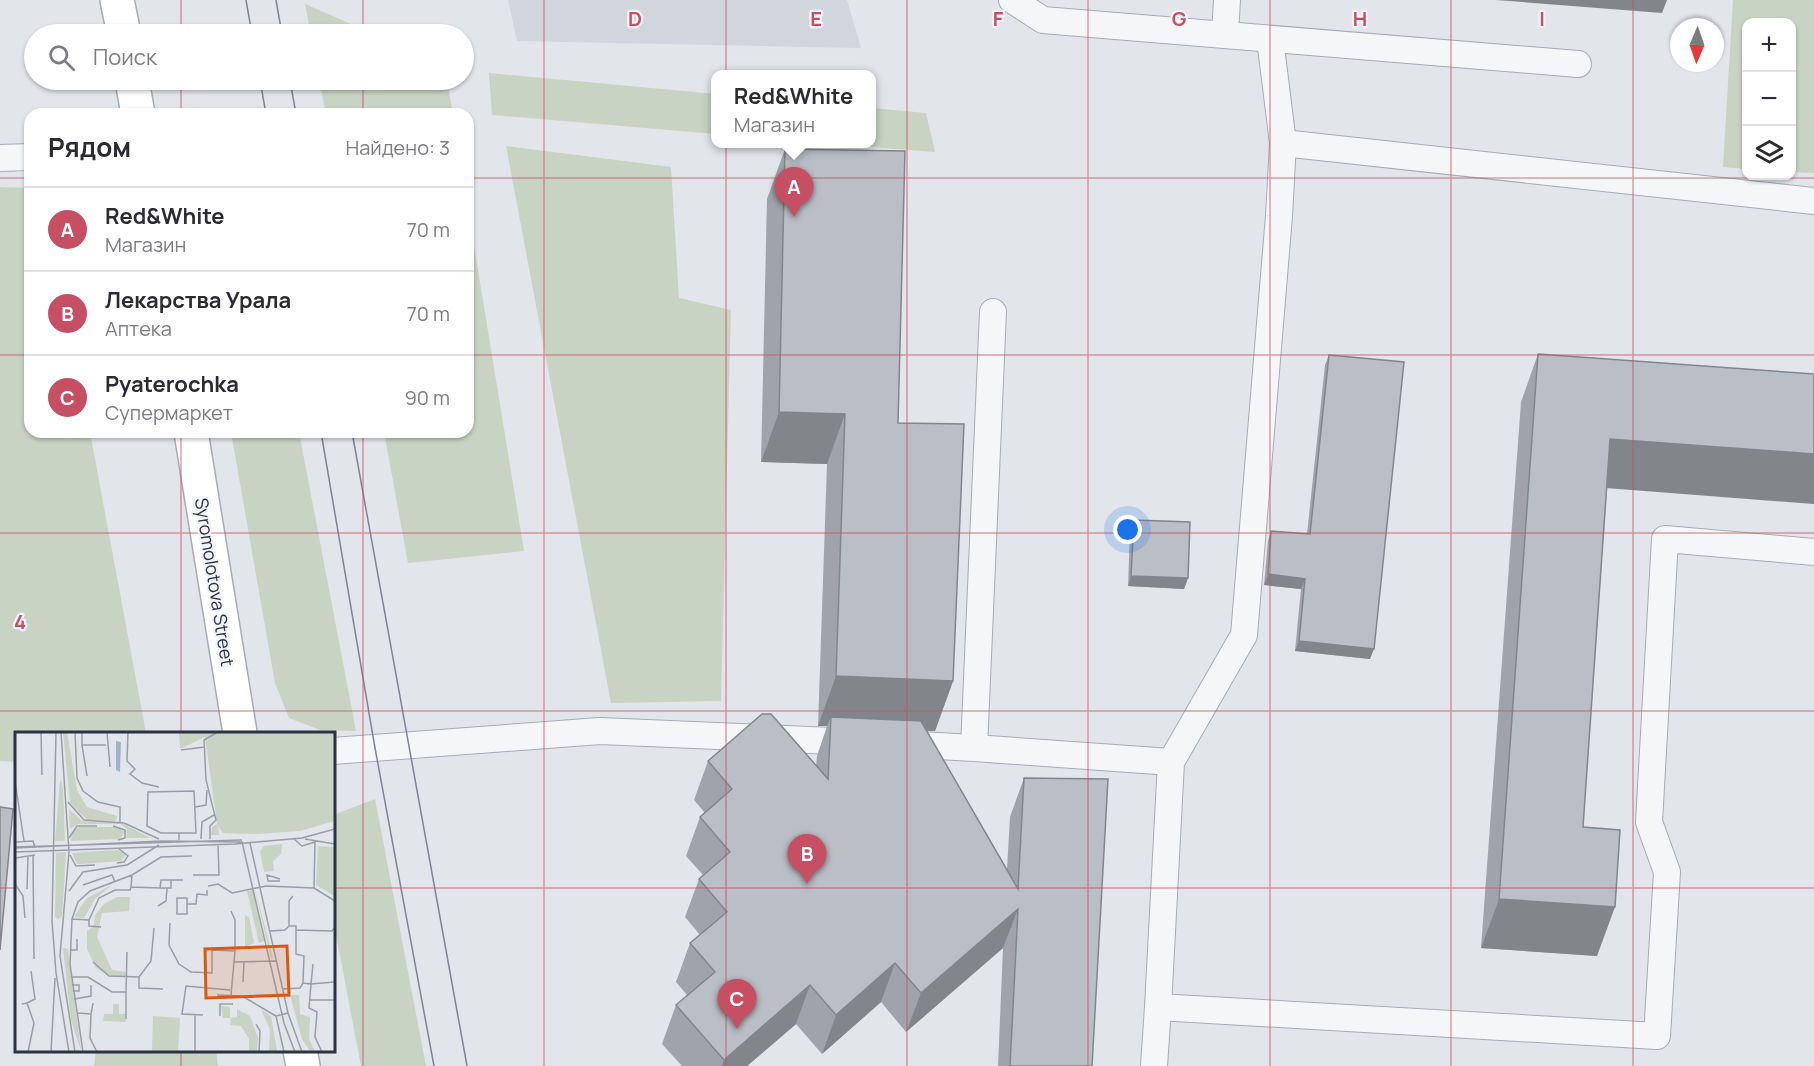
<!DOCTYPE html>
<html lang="ru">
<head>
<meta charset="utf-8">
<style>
	:root { --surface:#fff; --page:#f7f7f7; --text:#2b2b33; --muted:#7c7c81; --line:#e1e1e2; --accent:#c74f63 }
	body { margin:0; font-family:Manrope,sans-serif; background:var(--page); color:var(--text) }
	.controls { position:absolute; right:18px; top:18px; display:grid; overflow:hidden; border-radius:12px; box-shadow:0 2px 4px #0004 }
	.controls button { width:54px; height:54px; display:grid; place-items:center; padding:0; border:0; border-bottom:2px solid var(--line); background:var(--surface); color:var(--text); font:30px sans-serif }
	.compass { position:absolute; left:1670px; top:18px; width:54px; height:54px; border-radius:50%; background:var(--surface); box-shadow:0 2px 4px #0004; rotate:182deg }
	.you { position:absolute; left:1128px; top:530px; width:21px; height:21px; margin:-15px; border:4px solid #fff; border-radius:50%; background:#1a73e8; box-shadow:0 0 0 9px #1a73e833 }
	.badge { display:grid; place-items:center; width:39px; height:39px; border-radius:50%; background:var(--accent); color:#fff; font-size:20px; font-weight:700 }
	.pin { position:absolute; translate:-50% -50px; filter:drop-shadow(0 2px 3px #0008) }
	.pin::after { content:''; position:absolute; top:32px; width:21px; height:18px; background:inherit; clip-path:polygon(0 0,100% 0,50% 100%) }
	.popup { position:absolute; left:711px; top:70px; width:165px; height:78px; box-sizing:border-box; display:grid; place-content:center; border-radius:12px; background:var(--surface); filter:drop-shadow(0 2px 4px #0005); font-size:20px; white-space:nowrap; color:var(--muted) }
	.popup b { font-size:22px; color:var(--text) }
	.popup::after { content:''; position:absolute; left:50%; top:100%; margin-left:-12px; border:12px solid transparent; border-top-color:var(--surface) }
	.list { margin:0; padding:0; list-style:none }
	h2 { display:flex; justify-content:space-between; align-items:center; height:78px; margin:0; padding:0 24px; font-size:26px }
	h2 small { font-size:20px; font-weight:400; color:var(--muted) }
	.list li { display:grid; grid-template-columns:39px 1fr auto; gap:18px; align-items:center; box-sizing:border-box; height:84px; padding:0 24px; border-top:2px solid var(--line) }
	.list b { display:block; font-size:22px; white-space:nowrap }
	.list p { margin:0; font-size:20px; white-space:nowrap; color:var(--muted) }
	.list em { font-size:20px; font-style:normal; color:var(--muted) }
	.icon { flex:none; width:33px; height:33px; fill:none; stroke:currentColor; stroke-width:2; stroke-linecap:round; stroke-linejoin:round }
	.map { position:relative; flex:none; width:1814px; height:1066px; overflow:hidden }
	.search { position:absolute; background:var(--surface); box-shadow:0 2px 4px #0004; left:24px; top:24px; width:450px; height:66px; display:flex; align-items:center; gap:15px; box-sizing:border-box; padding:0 21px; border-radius:33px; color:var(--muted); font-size:22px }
	.panel { position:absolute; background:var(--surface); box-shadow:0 2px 4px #0004; left:24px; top:108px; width:450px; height:330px; border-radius:18px }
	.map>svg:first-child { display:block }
	.built { fill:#d1d5dc }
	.green { fill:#c8d3c4 }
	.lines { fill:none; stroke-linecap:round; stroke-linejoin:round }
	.lane-casing { stroke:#a7acb4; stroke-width:28 }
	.secondary-casing { stroke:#a7acb4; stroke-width:36 }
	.lane { stroke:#f5f6f8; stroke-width:26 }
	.secondary { stroke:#fff; stroke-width:33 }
	.tram { stroke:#7d8593; stroke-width:1.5 }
	.wall { fill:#a0a4aa }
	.shaded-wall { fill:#82868b }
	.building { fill:#babfc6; stroke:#82868b; stroke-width:1.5 }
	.grid { fill:none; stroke:#c74f63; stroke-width:1.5; stroke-opacity:0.55 }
	.labels { text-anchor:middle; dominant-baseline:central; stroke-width:4.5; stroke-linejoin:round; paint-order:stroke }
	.street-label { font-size:18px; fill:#2b3341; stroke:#f2f4f7 }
	.inset-road { fill:none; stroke:#999ea6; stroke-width:1.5 }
	.view { fill:#df570f; fill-opacity:0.15; stroke:#df570f; stroke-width:3 }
	.inset-edge { fill:none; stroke:#2b3341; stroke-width:3 }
	.grid-label { font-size:20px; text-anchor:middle; font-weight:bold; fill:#c74f63; stroke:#f2f4f7; stroke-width:4.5; stroke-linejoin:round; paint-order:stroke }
</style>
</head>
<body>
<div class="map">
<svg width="1814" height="1066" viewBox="0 0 1814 1066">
	<rect width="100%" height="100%" fill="#e2e5ea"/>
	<polygon class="built" points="508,0 847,0 861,48 517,41"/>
	<g class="green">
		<polygon points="1733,0 1814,0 1814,173 1792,172 1792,22 1746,22 1746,169 1723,167"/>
		<polygon points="305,4 374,34 311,34"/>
		<polygon points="489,73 716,94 716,134 492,115"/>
		<polygon points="319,80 447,80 453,114 326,114"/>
		<polygon points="872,108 926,113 935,152 831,144 872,144"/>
		<polygon points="506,146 671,167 679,298 731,310 721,701 611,703"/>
		<polygon points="0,187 30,188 30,432 90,432 146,733 16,733 16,762 0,761"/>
		<polygon points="468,209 524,551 408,563 384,432 468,432"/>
		<polygon points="231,432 299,432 356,731 320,730 289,718 275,683"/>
		<polygon points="375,799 426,1066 361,1066 333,919 333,815"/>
		<polygon points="96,1050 216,1050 218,1066 94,1066"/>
	</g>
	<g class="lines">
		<defs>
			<g id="lane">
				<polyline points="1012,0 1043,20 1578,64"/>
				<polyline points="1225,35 1227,0"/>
				<polyline points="1270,39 1283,143 1279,216 1244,635 1171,762 1158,1007 1657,1036 1667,872 1649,822 1665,539 1814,552"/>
				<polyline points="1283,143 1814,201"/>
				<polyline points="0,158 30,157"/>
				<polyline points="902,744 974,748 1171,762"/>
				<polyline points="974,748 993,312"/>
				<polyline points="333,751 600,731 857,742"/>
				<polyline points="1154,1066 1158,1007"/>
			</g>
			<g id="secondary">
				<polyline points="117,0 124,34"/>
				<polyline points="132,80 138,114"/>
				<polyline points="191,432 240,733"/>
				<polyline points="300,1050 303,1066"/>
			</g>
		</defs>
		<use href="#lane" class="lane-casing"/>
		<use href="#secondary" class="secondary-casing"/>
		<use href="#lane" class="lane"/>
		<use href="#secondary" class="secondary"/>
		<g class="tram">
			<polyline points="246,0 252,34"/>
			<polyline points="276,0 282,34"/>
			<polyline points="260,80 266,114"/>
			<polyline points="290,80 296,114"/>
			<polyline points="321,432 375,748 434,1066"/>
			<polyline points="352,432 467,1066"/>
		</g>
	</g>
	<g class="wall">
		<polygon points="785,149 898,423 953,681 935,731 926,731 1007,869 1010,817 1024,778 1092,1066 998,1066 1003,948 906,1032 881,1002 822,1054 796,1024 747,1066 682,1066 662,1044 676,1005 687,995 676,982 690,943 700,935 685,917 699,879 703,875 686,856 700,817 705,813 694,800 708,761 816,766 817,756 827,726 818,726 827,464 761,462 767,199"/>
		<polygon points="1538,354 1607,488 1583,827 1597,956 1481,948 1521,402"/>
		<polygon points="1329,355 1370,659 1295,651 1301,589 1264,585 1268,541 1271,531 1307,534 1325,365"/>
		<polygon points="1134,520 1188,578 1184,589 1128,586 1130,530"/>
	</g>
	<g class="shaded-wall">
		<polygon points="1496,0 1667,0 1662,13"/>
		<polygon points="779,412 845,414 827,464 761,462"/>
		<polygon points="1610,439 1814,454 1814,504 1593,487"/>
		<polygon points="1268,574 1305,579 1301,589 1264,585"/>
		<polygon points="1131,576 1188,578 1184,589 1128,586"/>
		<polygon points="1299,641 1374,649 1370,659 1295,651"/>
		<polygon points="836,676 953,681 935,731 830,726 831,717 827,726 818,726"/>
		<polygon points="1499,899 1615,907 1597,956 1481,948"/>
		<polygon points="1018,909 1003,948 906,1032 921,993"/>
		<polygon points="895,963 881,1002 822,1054 836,1015"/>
		<polygon points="810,985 796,1024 747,1066 722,1066 724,1060"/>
	</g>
	<g class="building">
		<polygon points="785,149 905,151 898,423 964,424 953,681 836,676 845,414 779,412"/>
		<polygon points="1538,354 1814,374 1814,454 1610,439 1583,827 1620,830 1615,907 1499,899"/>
		<polygon points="1329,355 1404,362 1374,649 1299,641 1305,579 1268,574 1271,531 1310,534"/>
		<polygon points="1134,520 1190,522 1188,578 1131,576"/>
		<polygon points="762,714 771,714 828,779 831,717 921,721 1018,889 1024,778 1108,779 1092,1066 1010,1066 1018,909 921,993 895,963 836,1015 810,985 724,1060 676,1005 715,972 690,943 727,912 699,879 730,852 700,817 732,789 708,761"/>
		<polygon points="0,807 13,809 0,950"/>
	</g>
	<path class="grid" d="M 181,0 L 181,34M 363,0 L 363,34M 544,0 L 544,1066M 726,0 L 726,1066M 907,0 L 907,1066M 1088,0 L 1088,1066M 1270,0 L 1270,1066M 1451,0 L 1451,1066M 1633,0 L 1633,1066M 181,80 L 181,114M 363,80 L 363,114M 0,178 L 30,178M 468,178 L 1814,178M 0,355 L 30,355M 468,355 L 1814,355M 181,432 L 181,733M 363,432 L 363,1066M 0,533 L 1814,533M 0,711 L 1814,711M 0,888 L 16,888M 333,888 L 1814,888M 181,1050 L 181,1066"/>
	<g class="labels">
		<g class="street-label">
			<text transform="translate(215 582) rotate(81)">Syromolotova Street</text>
		</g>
	</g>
	<g transform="translate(15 732)">
		<rect width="320" height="320" fill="#e2e5ea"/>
		<path d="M 48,0 L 52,0 L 62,58 L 72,75 L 102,84 L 101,89 L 72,88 L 55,71 ZM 164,0 L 319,0 L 319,89 L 285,99 L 242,102 L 208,101 L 203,94 L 204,103 L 196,103 L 197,95 L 202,92 L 190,5 L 165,17 ZM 45,47 L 48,55 L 50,109 L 40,109 ZM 54,77 L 67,89 L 106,91 L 136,106 L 111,106 L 112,97 L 106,92 L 63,92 L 55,97 ZM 64,95 L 103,95 L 110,100 L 105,107 L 56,109 L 57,100 ZM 267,112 L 266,122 L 258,129 L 259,139 L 249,140 L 245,119 L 249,114 ZM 303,114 L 319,115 L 319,164 L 301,153 ZM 103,118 L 111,122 L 106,129 L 66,132 L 62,132 L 57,121 ZM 51,120 L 47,184 L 44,187 L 40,185 L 41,121 ZM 98,152 L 80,167 L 69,186 L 59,185 L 72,166 ZM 238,158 L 249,209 L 244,211 L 232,159 ZM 240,158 L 258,225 L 256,227 ZM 102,165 L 115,165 L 114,179 L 87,181 L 82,205 L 97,238 L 112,240 L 112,245 L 94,244 L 81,236 L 72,217 L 72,199 L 79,194 L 80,183 L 89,172 ZM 230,183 L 234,185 L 239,211 L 230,215 ZM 48,216 L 53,217 L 66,319 L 56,288 ZM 275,263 L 284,263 L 285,282 L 295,285 L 294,307 L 300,319 L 295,319 L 287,307 ZM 98,272 L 104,272 L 104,282 L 111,282 L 111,290 L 88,289 L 89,282 L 98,282 ZM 206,274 L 215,275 L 215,286 L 222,285 L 222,277 L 235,284 L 243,306 L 242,319 L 234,319 L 234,307 L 226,294 L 215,293 L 216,286 L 208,286 ZM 246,277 L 256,284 L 262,319 L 254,319 L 255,298 ZM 138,284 L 165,286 L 163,319 L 137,319 Z" fill="#c8d3c4"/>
		<path d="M 101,9 L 106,10 L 105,40 L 101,38 Z" fill="#a0b4c8"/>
		<path class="inset-road" d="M 26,0 L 27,43M 41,0 L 37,189 L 41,241 L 54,320M 46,0 L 54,120 L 45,224 L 60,320M 60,0 L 62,46 L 68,59 L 83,70 L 105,75 L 105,90M 67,0 L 67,13 L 91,13M 92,0 L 95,35M 113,0 L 112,29 L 120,37 L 115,42 L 127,51 L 144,55M 67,13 L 72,44M 166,18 L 189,15M 0,49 L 9,109M 53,70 L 69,88 L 109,91 L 144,107M 180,75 L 191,73 L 192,58M 98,94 L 110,98 L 110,106 L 103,108M 54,106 L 62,94 L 82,94M 186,107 L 187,90 L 199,83M 195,107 L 195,94 L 201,88 L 191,48 L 189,8 L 203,0M 279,107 L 287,114 L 300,110M 290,107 L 320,112M 164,108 L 164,101 L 181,101 L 179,59 L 133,60 L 132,94 L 146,101 L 164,101M 0,110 L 18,109 L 20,115M 235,111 L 273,281 L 287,320M 0,115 L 227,108M 0,116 L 147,109 L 227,110 L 269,291 L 280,320M 0,120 L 220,112 L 287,106 L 320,97M 55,123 L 61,134 L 80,133M 18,124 L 19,227M 0,126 L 20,123M 102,131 L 109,130 L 113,124 L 103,116M 117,143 L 116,155 L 145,156 L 146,148 L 168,148M 178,143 L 204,143 L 203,112M 265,149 L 253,149 L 252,143 L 265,147M 0,152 L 8,164 L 10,186M 68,153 L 97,143 L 100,150M 193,154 L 203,152 L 217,161 L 251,154 L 299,156 L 300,109M 145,156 L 156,156 L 156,148M 299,156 L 320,169M 12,157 L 13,125M 54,159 L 68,140 L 112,133 L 144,113M 172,172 L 172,166 L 162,166 L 162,182 L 172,182 L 172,172 L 181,172 L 182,162 L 192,163 L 192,158M 143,174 L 151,169 L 152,156M 216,179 L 220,188 L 220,219M 57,187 L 74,188 L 74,194 L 86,195M 74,188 L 84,166 L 100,158 L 115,158 L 116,155M 155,191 L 154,213 L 164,232 L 176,240 L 197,241 L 197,218 L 220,219 L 216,263M 274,194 L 281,194 L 281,222 L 289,224 L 288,251 L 296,252 L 294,276 L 302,280 L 300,305 L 307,320M 281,198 L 317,199 L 320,195M 255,199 L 270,198 L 274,194 L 274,169 L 278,164M 55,218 L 62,218 L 62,207M 78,230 L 94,244 L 124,245 L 124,256 L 148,257M 219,230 L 262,229M 298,232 L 296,252 L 320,250M 56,245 L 73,245 L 97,260 L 111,260 L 111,287M 124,245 L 136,229 L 139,196M 228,250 L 229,230M 57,253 L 64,253 L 64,259 L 58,259M 267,257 L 285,256 L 288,251M 111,260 L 112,220M 202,263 L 227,264 L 261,284M 59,267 L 76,264 L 76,253M 295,268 L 320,268M 12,271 L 20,267 L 16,239M 7,272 L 12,271 L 19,291 L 13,320M 62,281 L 76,282 L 78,271M 76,282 L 75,306 L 82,320M 188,283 L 167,282 L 171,254 L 215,258M 205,284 L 205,272 L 218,272M 241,292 L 245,299 L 244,320M 36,320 L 40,246M 68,320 L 55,232 L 57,187 L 63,170 L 75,159 L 117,143 L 146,125 L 177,124M 180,320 L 180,283M 269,320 L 261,284 L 273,281"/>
		<path class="view" d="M 272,214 L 274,263 L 191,266 L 190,217 Z"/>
		<rect width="320" height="320" class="inset-edge"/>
	</g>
	<g class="grid-label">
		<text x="635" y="26">D</text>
		<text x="816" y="26">E</text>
		<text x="998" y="26">F</text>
		<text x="1179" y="26">G</text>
		<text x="1360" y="26">H</text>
		<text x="1542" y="26">I</text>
		<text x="20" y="629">4</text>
	</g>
</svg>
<div class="controls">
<button>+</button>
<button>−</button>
<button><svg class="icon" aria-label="layers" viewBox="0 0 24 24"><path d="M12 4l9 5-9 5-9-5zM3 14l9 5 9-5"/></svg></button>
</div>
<svg class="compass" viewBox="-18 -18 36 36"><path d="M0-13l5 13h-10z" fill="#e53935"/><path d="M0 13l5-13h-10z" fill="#7c7c81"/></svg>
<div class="you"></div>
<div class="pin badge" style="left:794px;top:217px">A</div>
<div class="popup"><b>Red&amp;White</b>Магазин</div>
<div class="pin badge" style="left:807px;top:884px">B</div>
<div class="pin badge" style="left:737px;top:1029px">C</div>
<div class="search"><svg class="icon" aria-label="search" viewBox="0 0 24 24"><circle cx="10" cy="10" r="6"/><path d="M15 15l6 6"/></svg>Поиск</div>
<section class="panel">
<h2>Рядом<small>Найдено: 3</small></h2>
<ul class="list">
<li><span class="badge">A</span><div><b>Red&amp;White</b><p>Магазин</p></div><em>70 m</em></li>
<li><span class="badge">B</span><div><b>Лекарства Урала</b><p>Аптека</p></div><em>70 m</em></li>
<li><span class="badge">C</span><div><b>Pyaterochka</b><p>Супермаркет</p></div><em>90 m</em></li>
</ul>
</section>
</div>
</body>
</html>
